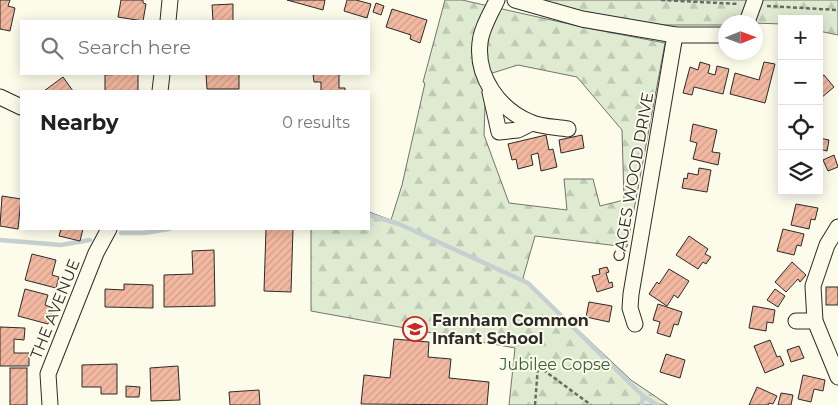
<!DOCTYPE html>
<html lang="en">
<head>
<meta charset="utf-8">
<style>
	:root { --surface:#fff; --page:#f2f2f2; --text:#222; --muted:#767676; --line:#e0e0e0 }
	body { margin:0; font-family:Montserrat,sans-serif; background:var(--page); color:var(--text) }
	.controls { position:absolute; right:15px; top:15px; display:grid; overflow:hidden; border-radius:0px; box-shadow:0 2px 12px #0003 }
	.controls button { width:45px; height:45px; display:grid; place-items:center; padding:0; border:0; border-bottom:1px solid var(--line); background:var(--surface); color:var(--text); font:25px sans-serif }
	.compass { position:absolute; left:718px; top:15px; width:45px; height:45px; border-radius:50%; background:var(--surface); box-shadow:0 2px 12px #0003; rotate:89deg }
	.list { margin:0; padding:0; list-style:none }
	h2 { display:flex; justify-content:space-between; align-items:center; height:65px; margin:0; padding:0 20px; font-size:21px }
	h2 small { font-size:16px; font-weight:400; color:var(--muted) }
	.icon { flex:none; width:28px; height:28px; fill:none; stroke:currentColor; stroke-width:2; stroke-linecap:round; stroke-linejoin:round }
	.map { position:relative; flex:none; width:838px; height:405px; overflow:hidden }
	.search { position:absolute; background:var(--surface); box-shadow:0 2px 12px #0003; left:20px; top:20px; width:350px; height:55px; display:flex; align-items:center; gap:12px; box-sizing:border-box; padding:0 18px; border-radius:0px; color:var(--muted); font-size:19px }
	.panel { position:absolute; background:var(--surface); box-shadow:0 2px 12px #0003; left:20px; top:90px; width:350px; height:140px; border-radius:0px }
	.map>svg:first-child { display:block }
	.forest { fill:url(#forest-firs); stroke:#74746e; fill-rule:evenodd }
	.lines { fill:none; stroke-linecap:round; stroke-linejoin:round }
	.stream { stroke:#c7d0d0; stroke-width:4.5 }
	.building { fill:url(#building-hatch); stroke:#2b2b2b }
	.minor-casing { stroke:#2b2b2b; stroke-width:17 }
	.path { stroke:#6a6964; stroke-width:2.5; stroke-dasharray:4 2.5; stroke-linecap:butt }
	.minor { stroke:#fdfbea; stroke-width:15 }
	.labels { text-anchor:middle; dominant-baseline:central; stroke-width:4; stroke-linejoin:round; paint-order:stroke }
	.street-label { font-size:16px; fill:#2b2b2b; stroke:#fdfbea }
	.poi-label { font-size:16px; font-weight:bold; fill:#2b2b2b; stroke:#fdfbea; text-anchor:start }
	.park-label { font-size:16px; fill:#34623c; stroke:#fdfbea }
</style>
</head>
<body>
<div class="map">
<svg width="838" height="405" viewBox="0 0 838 405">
	<defs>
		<pattern id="forest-firs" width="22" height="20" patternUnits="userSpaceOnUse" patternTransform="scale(1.25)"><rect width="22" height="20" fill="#deebd1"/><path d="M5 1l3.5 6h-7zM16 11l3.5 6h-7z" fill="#bfcab4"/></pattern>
		<pattern id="building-hatch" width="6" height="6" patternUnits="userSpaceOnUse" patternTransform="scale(1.25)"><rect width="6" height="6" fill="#f2b8a0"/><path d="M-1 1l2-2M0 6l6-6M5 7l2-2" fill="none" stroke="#d09e8a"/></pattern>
	</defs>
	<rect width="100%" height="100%" fill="#fdfbea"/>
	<g class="forest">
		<path d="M 445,0 L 462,0 L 587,28 L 665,43 L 627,247 L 535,236 L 523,278 L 631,380 L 668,405 L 509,405 L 515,348 L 311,311 L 311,229 L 369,229 L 369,212 L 391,220 L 402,185 L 425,83 L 423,82 ZM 518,65 L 577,77 L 622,130 L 624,200 L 600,206 L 593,179 L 564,179 L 567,210 L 509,203 L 484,135 L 486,75 Z"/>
		<polygon points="540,0 838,0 838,35 819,31 819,19 782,19 782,24 726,22 725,25 664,25 560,8"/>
	</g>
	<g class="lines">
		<g class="stream">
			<polyline points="369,215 399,224 528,283 643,396 642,405"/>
			<polyline points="121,233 144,233 169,229"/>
			<polyline points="0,240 61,245 90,240"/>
			<polyline points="643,396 657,405"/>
		</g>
	</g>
	<g class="building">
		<polygon points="0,0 10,0 8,6 15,8 10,31 0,29"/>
		<polygon points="121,0 143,0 143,3 146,4 143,21 118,17"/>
		<polygon points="287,0 325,0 323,10"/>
		<polygon points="347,0 356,0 371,4 367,18 344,11"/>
		<polygon points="376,3 384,6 381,15 373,12"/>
		<polygon points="233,4 233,21 213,21 212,5"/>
		<polygon points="392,9 427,20 420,43 410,39 411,35 386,27"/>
		<polygon points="700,62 710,65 708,73 715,75 717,66 729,69 723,94 694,87 692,95 683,93 690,67 698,70"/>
		<polygon points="764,62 775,64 765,103 730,94 735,73 759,80"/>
		<polygon points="123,74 138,74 138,91 105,91 105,75"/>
		<polygon points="206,74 239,74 239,89 207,89"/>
		<polygon points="313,74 343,74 339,75 339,88 345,88 345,91 321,91 321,82 314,82"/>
		<polygon points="824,75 834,87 821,98 823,101 819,104 819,78"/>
		<polygon points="63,77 73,91 44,91"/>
		<polygon points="693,124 717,130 712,152 720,153 718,165 693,159 697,143 690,141"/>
		<polygon points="546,135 549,150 553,149 557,167 541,171 538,153 531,155 533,165 518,169 516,159 512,160 508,144"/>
		<polygon points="582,135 584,148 561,153 559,140"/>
		<polygon points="819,138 829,140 827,151 819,149"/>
		<polygon points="834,155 838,167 828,171 823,160"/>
		<polygon points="699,168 711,170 707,192 682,188 684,178 687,179 688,173 698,175"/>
		<polygon points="2,196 21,199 18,229 0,226"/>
		<polygon points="796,204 818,208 815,220 811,219 809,229 791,225"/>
		<polygon points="61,229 83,229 80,241 59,236"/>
		<polygon points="266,229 293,229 291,292 264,291"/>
		<polygon points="783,229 804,234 801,246 797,245 794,255 777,251"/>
		<polygon points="689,236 708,249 705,254 711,257 706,264 703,262 698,269 676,255"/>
		<polygon points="214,250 215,306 164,307 164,275 193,274 192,251"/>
		<polygon points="32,254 56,260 52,275 59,277 56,288 25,280"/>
		<polygon points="792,262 806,275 800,282 798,279 786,292 775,282"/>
		<polygon points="607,267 609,272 606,273 609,283 612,282 613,287 597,292 592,276 600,274 599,269"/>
		<polygon points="669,269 689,281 678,298 674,295 667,306 649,294 657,282 659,284"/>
		<polygon points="124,284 153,285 153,308 105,307 105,289 124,290"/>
		<rect x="826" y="287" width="12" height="18"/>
		<polygon points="25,289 48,295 45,305 53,308 48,324 18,316"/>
		<polygon points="775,289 785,296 778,307 767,300"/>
		<polygon points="589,302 612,306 609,322 586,317"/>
		<polygon points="658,304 682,312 678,325 674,324 670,337 657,333 660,322 653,320"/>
		<polygon points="753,306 775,310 773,323 767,322 766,331 749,328"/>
		<polygon points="0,327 25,328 24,340 14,339 14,353 29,353 29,366 0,366"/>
		<polygon points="394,339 429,342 428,357 451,359 449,378 489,382 487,405 361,404 364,375 390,378"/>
		<polygon points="770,340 777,357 780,356 784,365 765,373 754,346"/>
		<polygon points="799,346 804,358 791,362 787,350"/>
		<polygon points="666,354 685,360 680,378 660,372"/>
		<polygon points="117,364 117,394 101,394 101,387 82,387 82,365"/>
		<polygon points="178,366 180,400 151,401 150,368"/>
		<rect x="10" y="368" width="17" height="37"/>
		<polygon points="803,375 825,380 823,391 814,389 811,402 798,399"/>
		<polygon points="126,386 140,387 139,397 126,397"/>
		<polygon points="757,387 777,396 773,404 769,403 768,405 749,405"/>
		<polygon points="259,390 260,405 230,405 229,392"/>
		<polygon points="781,393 793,395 791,405 778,405"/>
	</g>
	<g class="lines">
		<defs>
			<g id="minor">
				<path d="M 497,0 C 491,13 481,29 480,43 C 476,77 499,109 530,122 C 541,127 556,127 568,129"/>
				<polyline points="515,0 582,19 675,35 726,35"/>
				<polyline points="168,21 170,0"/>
				<polyline points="747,22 755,0"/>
				<polyline points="160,91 162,74"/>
				<polyline points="490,92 499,132 518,130 532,123"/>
				<polyline points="0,97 21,107"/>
				<polyline points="838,227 827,245 813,286 815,321 838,377"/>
				<polyline points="796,321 815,321"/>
				<polyline points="635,324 630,308 631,294 675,35"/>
				<polyline points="50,405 48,374 96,253 109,229"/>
			</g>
		</defs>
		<use href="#minor" class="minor-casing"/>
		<g class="path">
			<polyline points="661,0 739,4"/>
			<polyline points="767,6 838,10"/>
			<polyline points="535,405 538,366 591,405"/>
		</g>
		<use href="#minor" class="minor"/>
	</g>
	<defs>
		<symbol id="school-ring" viewBox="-11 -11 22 22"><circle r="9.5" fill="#fdfbea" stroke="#c62828" stroke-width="1.5"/><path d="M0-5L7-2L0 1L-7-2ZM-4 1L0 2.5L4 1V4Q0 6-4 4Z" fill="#c62828"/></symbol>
	</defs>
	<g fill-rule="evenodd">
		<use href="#school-ring" x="401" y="315" width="28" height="28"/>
	</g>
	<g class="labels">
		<g class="street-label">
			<text transform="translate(633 177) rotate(-80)">CAGES WOOD DRIVE</text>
			<text transform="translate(55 309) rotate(-68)">THE AVENUE</text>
		</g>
		<g class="poi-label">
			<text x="432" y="320">Farnham Common<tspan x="432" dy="18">Infant School</tspan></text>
		</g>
		<g class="park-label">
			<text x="555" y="364">Jubilee Copse</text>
		</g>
	</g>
</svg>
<div class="controls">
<button>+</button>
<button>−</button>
<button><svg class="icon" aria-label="locate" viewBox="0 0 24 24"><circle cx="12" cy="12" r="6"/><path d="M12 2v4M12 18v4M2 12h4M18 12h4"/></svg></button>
<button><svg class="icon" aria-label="layers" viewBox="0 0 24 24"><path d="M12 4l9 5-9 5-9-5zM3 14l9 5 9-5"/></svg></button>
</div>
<svg class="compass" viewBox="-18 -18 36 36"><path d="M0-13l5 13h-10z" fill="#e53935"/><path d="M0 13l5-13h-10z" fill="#767676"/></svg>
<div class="search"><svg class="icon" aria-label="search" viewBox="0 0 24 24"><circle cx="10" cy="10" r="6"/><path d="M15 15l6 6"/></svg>Search here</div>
<section class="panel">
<h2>Nearby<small>0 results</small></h2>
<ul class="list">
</ul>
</section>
</div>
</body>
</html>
